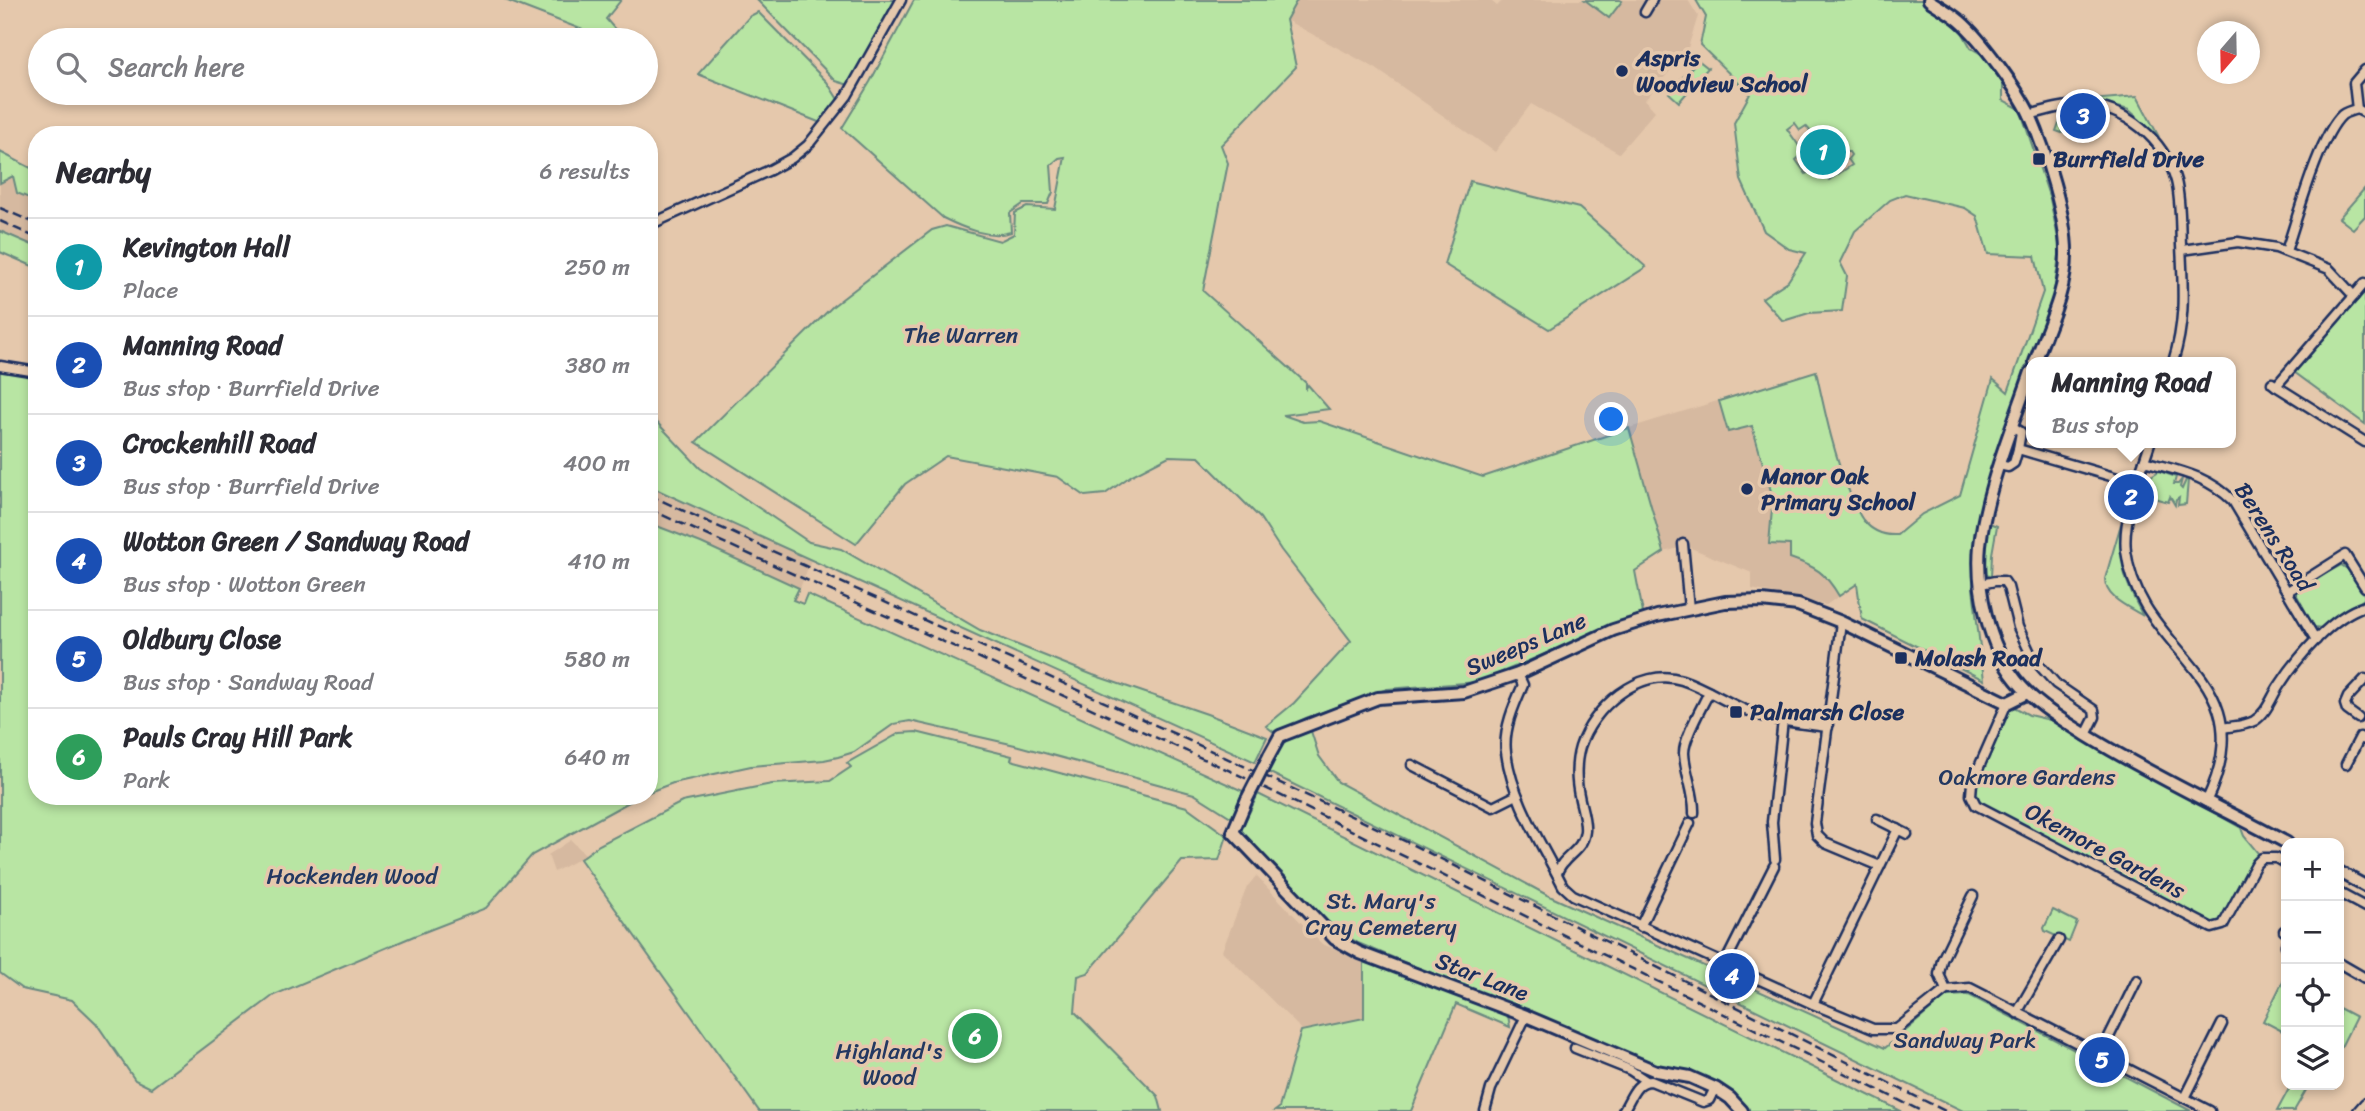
<!DOCTYPE html>
<html lang="en">
<head>
<meta charset="utf-8">
<style>
	:root { --surface:#fff; --page:#f2f2f3; --text:#2b2b33; --muted:#7c7c81; --line:#e1e1e2; --accent:#111827 }
	body { margin:0; font-family:Sriracha,sans-serif; background:var(--page); color:var(--text) }
	.controls { position:absolute; right:21px; bottom:21px; display:grid; overflow:hidden; border-radius:14px; box-shadow:0 4px 10px #0003 }
	.controls button { width:63px; height:63px; display:grid; place-items:center; padding:0; border:0; border-bottom:2px solid var(--line); background:var(--surface); color:var(--text); font:35px sans-serif }
	.compass { position:absolute; left:2197px; top:21px; width:63px; height:63px; border-radius:50%; background:var(--surface); box-shadow:0 4px 10px #0003; rotate:200deg }
	.you { position:absolute; left:1612px; top:420px; width:24px; height:24px; margin:-18px; border:5px solid #fff; border-radius:50%; background:#1a73e8; box-shadow:0 0 0 10px #1a73e833 }
	.badge { display:grid; place-items:center; width:46px; height:46px; border-radius:50%; background:var(--accent); color:#fff; font-size:23px; font-weight:700 }
	.pin { position:absolute; translate:-50% -50%; border:4px solid #fff; box-shadow:0 2px 7px #0006 }
	.popup { position:absolute; left:2026px; top:357px; width:210px; height:91px; box-sizing:border-box; display:grid; place-content:center; border-radius:14px; background:var(--surface); filter:drop-shadow(0 2px 5px #0005); font-size:23px; white-space:nowrap; color:var(--muted) }
	.popup b { font-size:26px; color:var(--text) }
	.popup::after { content:''; position:absolute; left:50%; top:100%; margin-left:-14px; border:14px solid transparent; border-top-color:var(--surface) }
	.list { margin:0; padding:0; list-style:none }
	h2 { display:flex; justify-content:space-between; align-items:center; height:91px; margin:0; padding:0 28px; font-size:30px }
	h2 small { font-size:23px; font-weight:400; color:var(--muted) }
	.list li { display:grid; grid-template-columns:46px 1fr auto; gap:21px; align-items:center; box-sizing:border-box; height:98px; padding:0 28px; border-top:2px solid var(--line) }
	.list b { display:block; font-size:26px; white-space:nowrap }
	.list p { margin:0; font-size:23px; white-space:nowrap; color:var(--muted) }
	.list em { font-size:23px; font-style:normal; color:var(--muted) }
	.icon { flex:none; width:38px; height:38px; fill:none; stroke:currentColor; stroke-width:2; stroke-linecap:round; stroke-linejoin:round }
	.map { position:relative; flex:none; width:2365px; height:1111px; overflow:hidden }
	.search { position:absolute; background:var(--surface); box-shadow:0 4px 10px #0003; left:28px; top:28px; width:630px; height:77px; display:flex; align-items:center; gap:18px; box-sizing:border-box; padding:0 24px; border-radius:38px; color:var(--muted); font-size:26px }
	.panel { position:absolute; background:var(--surface); box-shadow:0 4px 10px #0003; left:28px; top:126px; width:630px; height:679px; border-radius:28px }
	.map>svg:first-child { display:block }
	.built { fill:#d6b9a0 }
	.green { fill:#b8e5a3; stroke:#6a8a80; stroke-width:2; fill-rule:evenodd }
	.lines { fill:none; stroke-linecap:round; stroke-linejoin:round }
	.street-casing { stroke:#1b2f5e; stroke-width:13 }
	.secondary-casing { stroke:#1b2f5e; stroke-width:16 }
	.street { stroke:#e5c8ac; stroke-width:8 }
	.secondary { stroke:#e5c8ac; stroke-width:10 }
	.rail { stroke:#1b2f5e; stroke-width:2.5; stroke-dasharray:10 5; stroke-linecap:butt }
	.secondary-bridge-casing { stroke:#1b2f5e; stroke-width:16; stroke-linecap:butt }
	.secondary-bridge { stroke:#e5c8ac; stroke-width:10 }
	.poi-dot { fill:#1b2f5e; stroke:#e5c8ac; stroke-width:2.5 }
	.labels { text-anchor:middle; dominant-baseline:central; stroke-width:7; stroke-linejoin:round; paint-order:stroke }
	.poi-label { font-size:23px; font-weight:bold; fill:#1b2f5e; stroke:#e5c8ac; text-anchor:start }
	.park-label { font-size:23px; fill:#233861; stroke:#e5c8ac }
	.street-label { font-size:23px; fill:#1b2f5e; stroke:#e5c8ac }
</style>
</head>
<body>
<div class="map">
<svg width="2365" height="1111" viewBox="0 0 2365 1111">
	<rect width="100%" height="100%" fill="#e5c8ac"/>
	<filter id="ink" filterUnits="userSpaceOnUse"><feTurbulence type="fractalNoise" baseFrequency=".0143" numOctaves="2"/><feDisplacementMap in="SourceGraphic" scale="14" xChannelSelector="R" yChannelSelector="G"/><feConvolveMatrix kernelMatrix="1 2 1 2 8 2 1 2 1" color-interpolation-filters="sRGB"/></filter>
	<g filter="url(#ink)">
		<g class="built">
			<polygon points="1297,0 1490,0 1497,6 1503,0 1688,0 1698,16 1687,51 1645,100 1655,111 1619,153 1531,104 1495,152 1375,68 1286,20"/>
			<polygon points="0,171 37,190 37,264 0,248"/>
			<polygon points="1816,371 1837,462 1856,507 1886,564 1826,605 1752,589 1752,573 1686,546 1664,552 1629,428"/>
			<polygon points="649,453 809,542 811,560 795,601 706,578 649,545"/>
			<polygon points="571,840 586,855 554,872 548,855"/>
			<polygon points="1256,876 1322,944 1364,960 1364,1018 1302,1030 1222,951 1247,887"/>
		</g>
		<g class="green">
			<polygon points="505,0 621,0 606,19 620,35 619,40 609,40"/>
			<polygon points="757,0 897,0 849,85 836,81"/>
			<path d="M 914,0 L 1297,0 L 1286,20 L 1296,67 L 1221,145 L 1228,163 L 1203,291 L 1306,383 L 1306,388 L 1308,385 L 1329,409 L 1283,415 L 1303,422 L 1319,421 L 1483,477 L 1629,428 L 1664,552 L 1635,571 L 1643,613 L 1478,682 L 1387,689 L 1306,718 L 1275,733 L 1266,726 L 1294,703 L 1351,641 L 1281,550 L 1260,518 L 1199,457 L 1169,456 L 1132,475 L 1105,494 L 1085,496 L 1058,477 L 946,456 L 905,484 L 856,544 L 696,442 L 833,306 L 932,230 L 946,226 L 1000,241 L 1014,234 L 1015,213 L 1027,207 L 1055,209 L 1065,157 L 1059,158 L 1051,165 L 1053,192 L 1048,204 L 1023,204 L 1010,213 L 1011,232 C 988,239 963,228 943,218 L 842,128 L 870,82 Z"/>
			<polygon points="1585,0 1620,0 1622,1 1609,18"/>
			<path d="M 1696,0 L 1924,0 L 1958,25 L 1971,48 L 1990,59 L 2003,80 L 2003,100 L 2020,109 L 2050,199 L 2060,248 L 2054,293 L 2007,424 L 1976,540 L 1973,588 L 1984,680 L 1862,619 L 1857,584 L 1839,596 C 1825,572 1816,567 1790,558 L 1790,545 L 1769,544 L 1773,498 L 1752,426 L 1728,432 L 1719,401 L 1816,371 C 1825,412 1833,452 1849,491 C 1853,501 1857,512 1863,520 C 1872,531 1883,536 1897,535 L 1922,514 L 1960,495 L 1993,379 L 2008,392 L 2043,292 L 2035,256 L 1988,254 L 1977,216 L 1965,208 L 1905,194 L 1890,200 L 1855,231 L 1840,262 L 1847,276 L 1842,311 L 1809,313 L 1783,321 L 1762,298 L 1788,281 L 1806,253 L 1789,249 L 1764,231 L 1741,180 L 1734,123 L 1750,94 L 1700,45 L 1706,17 ZM 1795,123 L 1800,130 L 1806,126 L 1823,146 L 1834,139 L 1843,152 L 1849,152 L 1851,155 L 1848,159 L 1852,165 L 1829,180 L 1818,166 L 1806,174 L 1796,160 L 1804,153 L 1787,129 Z"/>
			<polygon points="758,12 827,82 839,101 821,123 698,74 750,16"/>
			<polygon points="1698,60 1708,68 1679,102 1669,93"/>
			<polygon points="2137,96 2159,137 2129,110 2091,100"/>
			<polygon points="2072,114 2089,115 2086,126 2069,121 2062,133 2056,131 2062,115"/>
			<polygon points="0,152 37,171 37,193 29,198 17,193 13,176 0,183"/>
			<polygon points="1470,181 1579,208 1646,267 1549,329 1444,264"/>
			<polygon points="2365,188 2365,216 2353,229 2339,218"/>
			<polygon points="0,231 37,247 37,268 0,252"/>
			<polygon points="2365,290 2365,424 2294,372"/>
			<polygon points="0,366 37,373 37,796 640,796 532,855 486,908 414,936 274,995 151,1088 135,1080 96,1023 72,1000 22,989 0,973"/>
			<polygon points="649,414 700,468 809,542 841,549 980,630 1093,675 1207,714 1267,737 1255,762 649,486"/>
			<polygon points="2159,471 2176,477 2174,484 2178,484 2182,479 2180,487 2182,489 2186,480 2188,480 2186,504 2178,505 2179,498 2176,500 2175,505 2170,497 2168,502 2143,495 2148,478"/>
			<polygon points="649,523 701,543 799,588 793,600 803,604 807,594 1245,792 1234,819 1194,794 1015,745 910,721 894,724 854,752 838,757 824,760 751,766 673,783 649,792"/>
			<polygon points="1989,523 1997,526 1992,554 1991,578 1986,574 1984,554 1987,526"/>
			<path d="M 2121,524 C 2119,564 2124,581 2143,616 C 2129,607 2105,598 2105,579 Z"/>
			<polygon points="2341,565 2352,572 2365,596 2364,599 2325,626 2322,628 2314,627 2295,592 2297,589"/>
			<polygon points="2007,703 2029,715 2050,720 2241,828 2244,836 2262,858 2216,928 1976,805 1971,789"/>
			<polygon points="1310,728 1319,756 1338,782 1547,895 1885,1048 1947,996 1969,995 2191,1111 1963,1111 1268,772 1285,739"/>
			<polygon points="916,732 1012,756 1011,760 1187,807 1227,836 1219,860 1182,861 1088,973 1078,976 1075,1012 1158,1096 1162,1111 759,1111 580,859 599,845 682,802 772,784 830,781 851,767 847,763 900,733"/>
			<polygon points="1258,794 1901,1111 1747,1111 1739,1101 1358,943 1334,928 1259,854 1240,832"/>
			<polygon points="2053,910 2077,922 2069,942 2045,931 2044,928"/>
			<polygon points="1364,960 1508,1015 1510,1027 1456,1004 1411,1111 1275,1111 1279,1108 1301,1031 1364,1018"/>
			<polygon points="2284,979 2286,981 2286,1033 2263,1021"/>
			<polygon points="2339,1008 2356,1017 2339,1051"/>
			<polygon points="2291,1085 2309,1085 2294,1111 2277,1111"/>
		</g>
		<g class="lines">
			<defs>
				<g id="street">
					<polyline points="1645,12 1652,0"/>
					<polyline points="2357,109 2354,83 2365,70"/>
					<path d="M 2029,115 C 2047,110 2064,105 2082,105 C 2126,107 2164,139 2176,181 C 2181,201 2180,225 2181,245 C 2183,289 2186,320 2173,362"/>
					<polyline points="649,225 770,170 792,158 808,145 847,96 901,0"/>
					<polyline points="2182,250 2238,242 2276,248 2329,269 2354,296 2276,386 2272,383"/>
					<path d="M 2286,251 C 2297,219 2319,136 2342,115 C 2346,112 2353,110 2357,109 L 2365,113"/>
					<polyline points="2354,296 2365,283"/>
					<polyline points="0,366 37,372"/>
					<polyline points="2276,386 2365,442"/>
					<polyline points="2012,426 2021,432 2018,449"/>
					<path d="M 2150,443 C 2140,474 2122,519 2126,551 C 2140,659 2268,673 2206,802"/>
					<path d="M 2144,461 C 2178,471 2207,475 2233,501 L 2316,640"/>
					<polyline points="1999,465 2008,467 2014,463 2018,449 2138,484"/>
					<polyline points="1683,544 1689,609"/>
					<polyline points="1981,584 1995,581 2004,581 2008,587 2018,627 2032,657 2056,684 2094,710 2095,717 2086,735"/>
					<polyline points="2288,591 2345,555 2365,587"/>
					<polyline points="1841,622 1815,823 1817,835 1825,843 1880,866"/>
					<path d="M 1518,674 L 1523,685 C 1514,705 1503,730 1506,752 C 1512,800 1542,844 1563,886 L 1573,895 L 1813,1004 L 1873,1029 L 1897,1029 L 1946,990 L 1970,988 L 2210,1111"/>
					<polyline points="2007,703 1972,783 1971,795 1976,805 2212,928 2223,925 2256,864 2262,858 2276,858 2286,864"/>
					<polyline points="2358,718 2347,710 2345,704 2348,697 2365,679"/>
					<path d="M 2223,728 C 2233,726 2244,726 2254,721 C 2267,713 2271,698 2279,686 C 2297,658 2332,616 2365,606"/>
					<polyline points="2346,764 2360,737 2365,740"/>
					<polyline points="1412,765 1493,807 1517,795"/>
					<path d="M 1694,813 C 1695,793 1685,774 1684,753 C 1684,737 1702,707 1709,692"/>
					<polyline points="1877,819 1907,834"/>
					<polyline points="1775,859 1772,822 1783,720"/>
					<path d="M 1557,873 C 1563,855 1583,852 1585,831 C 1586,821 1582,809 1580,800 C 1576,783 1575,764 1580,747 C 1592,709 1639,666 1682,680 C 1709,689 1732,707 1759,715 C 1781,722 1805,724 1828,727"/>
					<polyline points="2339,893 2365,907"/>
					<polyline points="1640,927 1690,823"/>
					<polyline points="2284,931 2286,932"/>
					<polyline points="2286,946 2286,945"/>
					<polyline points="2339,963 2365,978"/>
					<polyline points="1724,965 1774,866"/>
					<polyline points="1946,990 1939,974 1942,960 1973,896"/>
					<polyline points="1813,1004 1898,829"/>
					<polyline points="2017,1013 2059,940"/>
					<polyline points="1575,1048 1630,1070 1645,1080"/>
					<polyline points="2100,1055 2137,980"/>
					<polyline points="2185,1098 2222,1024"/>
					<polyline points="1485,1111 1491,1089 1526,1016"/>
					<path d="M 1623,1111 C 1631,1099 1635,1081 1651,1081 L 1703,1102 L 1709,1100 L 1715,1088"/>
					<polyline points="2358,1111 2365,1103"/>
				</g>
				<g id="secondary">
					<path d="M 1929,0 C 1939,7 1951,13 1960,21 C 1981,39 2018,90 2030,115 C 2045,149 2067,218 2066,255 C 2066,292 2047,328 2035,362"/>
					<path d="M 2031,372 C 2013,425 1986,489 1980,545 C 1976,588 1988,645 2016,680 C 2035,704 2061,719 2086,735 C 2151,775 2220,807 2287,843"/>
					<polyline points="1269,756 1280,736 1378,698 1464,692 1518,674 1613,630 1657,616 1725,602 1762,601 1798,605 1841,622 2007,703 2027,693"/>
					<polyline points="1247,799 1233,832 1335,939 1360,953 1526,1016 1656,1071 1690,1077 1715,1088 1730,1098 1742,1111"/>
					<polyline points="2339,872 2365,886"/>
				</g>
			</defs>
			<use href="#street" class="street-casing"/>
			<use href="#secondary" class="secondary-casing"/>
			<use href="#street" class="street"/>
			<use href="#secondary" class="secondary"/>
			<g class="rail">
				<polyline points="0,208 37,224"/>
				<polyline points="0,221 37,238"/>
				<polyline points="649,495 1175,734 1409,843 1945,1111"/>
				<polyline points="649,509 1237,774 1921,1111"/>
			</g>
			<defs>
				<polyline id="secondary-bridge" points="1247,799 1269,756"/>
			</defs>
			<use href="#secondary-bridge" class="secondary-bridge-casing"/>
			<use href="#secondary-bridge" class="secondary-bridge"/>
		</g>
	</g>
	<g class="poi-dot">
		<circle cx="1622" cy="71" r="7"/>
		<rect x="2032" y="152" width="14" height="14" rx="3.5"/>
		<circle cx="1747" cy="489" r="7"/>
		<rect x="1894" y="651" width="14" height="14" rx="3.5"/>
		<rect x="1729" y="705" width="14" height="14" rx="3.5"/>
	</g>
	<g class="labels">
		<g class="poi-label">
			<text x="1636" y="58">Aspris<tspan x="1636" dy="26">Woodview School</tspan></text>
			<text x="2053" y="159">Burrfield Drive</text>
			<text x="1761" y="476">Manor Oak<tspan x="1761" dy="26">Primary School</tspan></text>
			<text x="1915" y="658">Molash Road</text>
			<text x="1750" y="712">Palmarsh Close</text>
		</g>
		<g class="park-label">
			<text x="961" y="335">The Warren</text>
			<text x="2027" y="777">Oakmore Gardens</text>
			<text x="352" y="876">Hockenden Wood</text>
			<text x="1381" y="901">St. Mary's<tspan x="1381" dy="26">Cray Cemetery</tspan></text>
			<text x="1965" y="1040">Sandway Park</text>
			<text x="889" y="1051">Highland's<tspan x="889" dy="26">Wood</tspan></text>
		</g>
		<g class="street-label">
			<text transform="translate(2274 537) rotate(57)">Berens Road</text>
			<text transform="translate(1526 644) rotate(-23)">Sweeps Lane</text>
			<text transform="translate(2105 851) rotate(28)">Okemore Gardens</text>
			<text transform="translate(1482 977) rotate(21)">Star Lane</text>
		</g>
	</g>
</svg>
<div class="controls">
<button>+</button>
<button>−</button>
<button><svg class="icon" aria-label="locate" viewBox="0 0 24 24"><circle cx="12" cy="12" r="6"/><path d="M12 2v4M12 18v4M2 12h4M18 12h4"/></svg></button>
<button><svg class="icon" aria-label="layers" viewBox="0 0 24 24"><path d="M12 4l9 5-9 5-9-5zM3 14l9 5 9-5"/></svg></button>
</div>
<svg class="compass" viewBox="-18 -18 36 36"><path d="M0-13l5 13h-10z" fill="#e53935"/><path d="M0 13l5-13h-10z" fill="#7c7c81"/></svg>
<div class="you"></div>
<div class="pin badge" style="left:1823px;top:152px;background:#0f9aa8">1</div>
<div class="pin badge" style="left:2131px;top:497px;background:#1a4fb4">2</div>
<div class="popup"><b>Manning Road</b>Bus stop</div>
<div class="pin badge" style="left:2083px;top:116px;background:#1a4fb4">3</div>
<div class="pin badge" style="left:1732px;top:976px;background:#1a4fb4">4</div>
<div class="pin badge" style="left:2102px;top:1060px;background:#1a4fb4">5</div>
<div class="pin badge" style="left:975px;top:1036px;background:#2e9e5b">6</div>
<div class="search"><svg class="icon" aria-label="search" viewBox="0 0 24 24"><circle cx="10" cy="10" r="6"/><path d="M15 15l6 6"/></svg>Search here</div>
<section class="panel">
<h2>Nearby<small>6 results</small></h2>
<ul class="list">
<li><span class="badge" style="background:#0f9aa8">1</span><div><b>Kevington Hall</b><p>Place</p></div><em>250 m</em></li>
<li><span class="badge" style="background:#1a4fb4">2</span><div><b>Manning Road</b><p>Bus stop · Burrfield Drive</p></div><em>380 m</em></li>
<li><span class="badge" style="background:#1a4fb4">3</span><div><b>Crockenhill Road</b><p>Bus stop · Burrfield Drive</p></div><em>400 m</em></li>
<li><span class="badge" style="background:#1a4fb4">4</span><div><b>Wotton Green / Sandway Road</b><p>Bus stop · Wotton Green</p></div><em>410 m</em></li>
<li><span class="badge" style="background:#1a4fb4">5</span><div><b>Oldbury Close</b><p>Bus stop · Sandway Road</p></div><em>580 m</em></li>
<li><span class="badge" style="background:#2e9e5b">6</span><div><b>Pauls Cray Hill Park</b><p>Park</p></div><em>640 m</em></li>
</ul>
</section>
</div>
</body>
</html>
